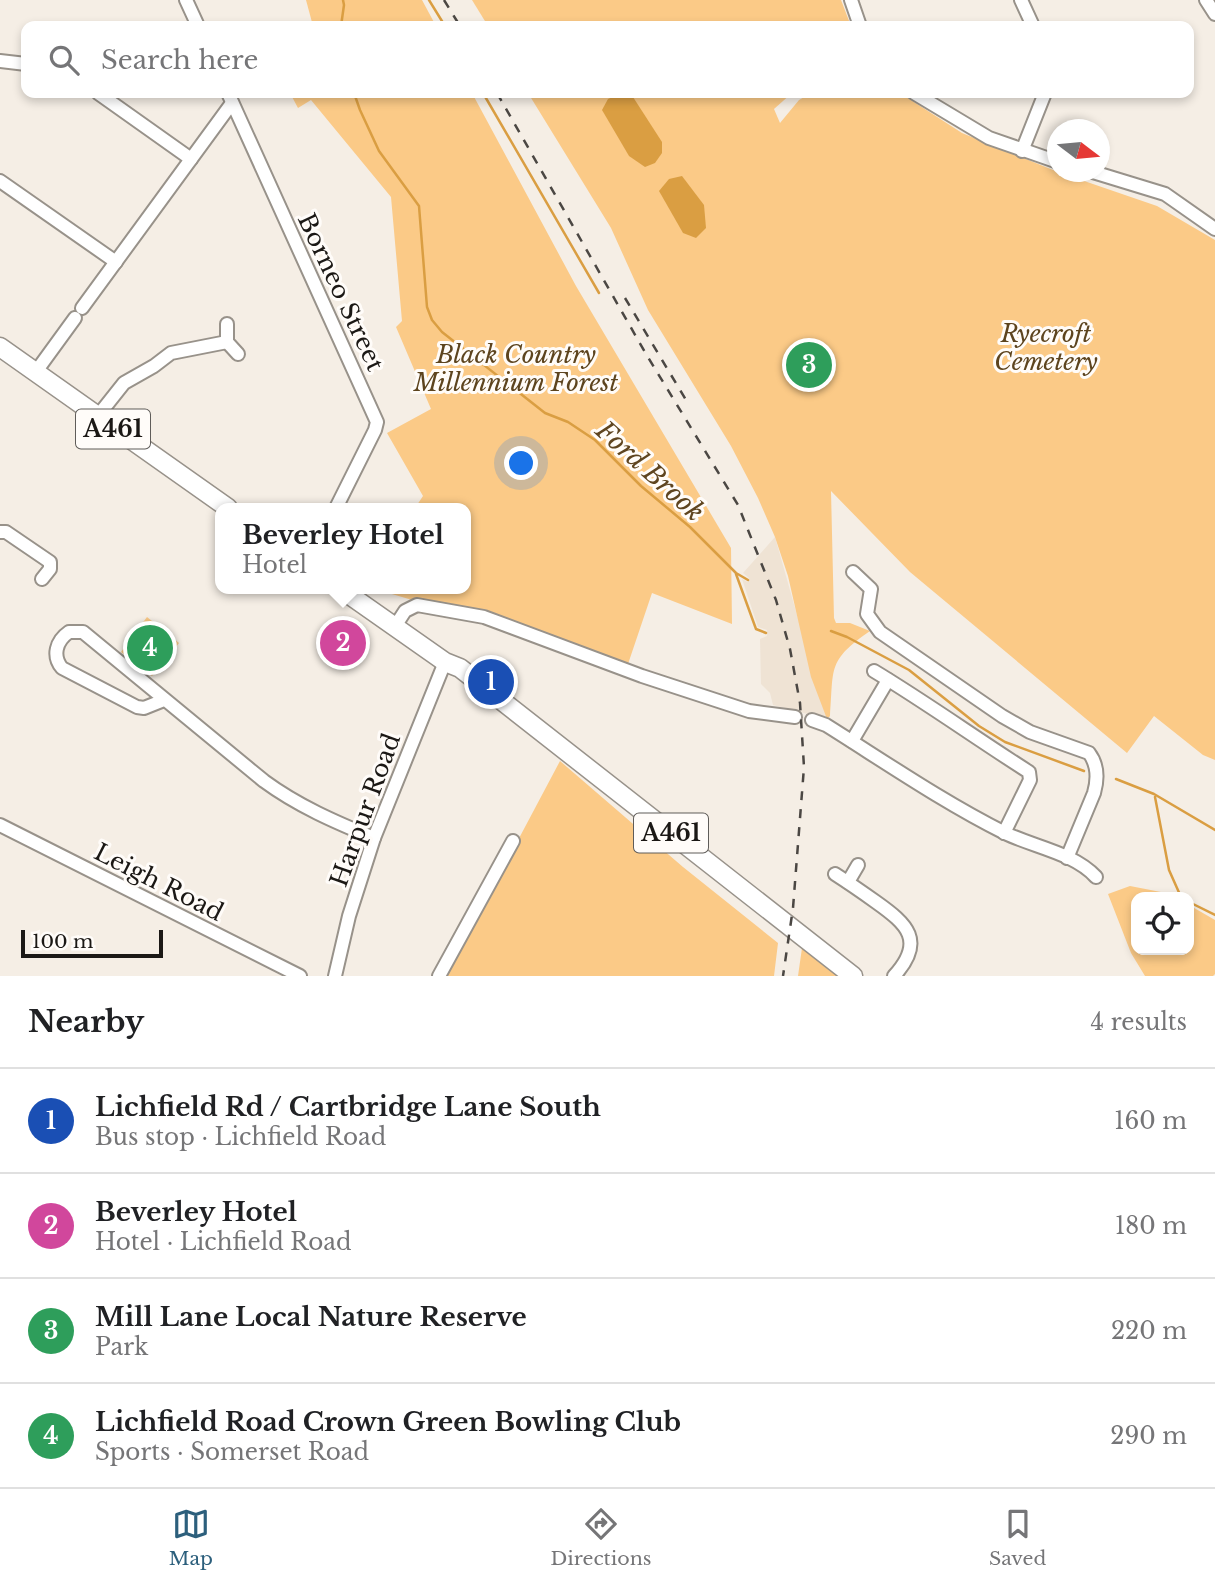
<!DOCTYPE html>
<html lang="en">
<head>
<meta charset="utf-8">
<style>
	:root { --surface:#fff; --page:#f6f6f6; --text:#202124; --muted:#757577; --line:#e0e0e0; --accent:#2c5f7c }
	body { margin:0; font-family:"Libre Baskerville",serif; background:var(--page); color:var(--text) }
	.controls { position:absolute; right:21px; bottom:21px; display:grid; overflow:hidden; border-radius:14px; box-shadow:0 4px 10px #0003 }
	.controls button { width:63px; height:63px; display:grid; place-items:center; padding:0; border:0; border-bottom:2px solid var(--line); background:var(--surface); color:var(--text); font:35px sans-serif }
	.compass { position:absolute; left:1047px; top:119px; width:63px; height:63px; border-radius:50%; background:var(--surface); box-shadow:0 4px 10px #0003; rotate:106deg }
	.scale { position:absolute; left:21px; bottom:18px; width:142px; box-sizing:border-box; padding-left:7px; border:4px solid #1b1815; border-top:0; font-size:19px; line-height:24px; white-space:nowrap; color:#1b1815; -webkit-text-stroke:5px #fffcf9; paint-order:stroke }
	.you { position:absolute; left:522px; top:464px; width:24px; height:24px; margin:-18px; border:5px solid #fff; border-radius:50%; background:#1a73e8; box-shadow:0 0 0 10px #1a73e833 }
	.badge { display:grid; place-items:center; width:46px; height:46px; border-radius:50%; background:var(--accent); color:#fff; font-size:23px; font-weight:700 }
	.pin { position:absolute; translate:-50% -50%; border:4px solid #fff; box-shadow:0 2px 7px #0006 }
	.popup { position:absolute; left:215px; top:503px; width:256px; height:91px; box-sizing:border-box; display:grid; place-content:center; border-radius:14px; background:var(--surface); filter:drop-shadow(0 2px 5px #0005); font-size:23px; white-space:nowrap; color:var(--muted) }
	.popup b { font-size:26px; color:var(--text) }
	.popup::after { content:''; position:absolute; left:50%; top:100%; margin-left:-14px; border:14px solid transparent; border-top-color:var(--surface) }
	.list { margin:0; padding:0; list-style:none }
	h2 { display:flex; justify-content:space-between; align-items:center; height:91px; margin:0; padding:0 28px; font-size:30px }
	h2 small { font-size:23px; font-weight:400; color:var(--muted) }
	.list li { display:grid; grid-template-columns:46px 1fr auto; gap:21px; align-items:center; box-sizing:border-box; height:105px; padding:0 28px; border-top:2px solid var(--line) }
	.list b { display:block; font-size:26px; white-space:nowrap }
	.list p { margin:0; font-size:23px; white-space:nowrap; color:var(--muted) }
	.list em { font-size:23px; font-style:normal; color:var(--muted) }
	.icon { flex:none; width:38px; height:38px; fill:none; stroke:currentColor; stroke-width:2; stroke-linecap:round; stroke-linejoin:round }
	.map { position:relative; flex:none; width:1215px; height:976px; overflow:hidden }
	.search { position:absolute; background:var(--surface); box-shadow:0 4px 10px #0003; left:21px; right:21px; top:21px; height:77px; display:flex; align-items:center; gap:18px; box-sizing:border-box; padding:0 24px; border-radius:14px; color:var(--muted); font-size:26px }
	.sheet { height:511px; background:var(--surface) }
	nav { display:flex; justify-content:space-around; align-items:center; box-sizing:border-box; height:98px; border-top:2px solid var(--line); background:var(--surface); font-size:19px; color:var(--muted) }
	nav a { display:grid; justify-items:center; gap:4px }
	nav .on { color:var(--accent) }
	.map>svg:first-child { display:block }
	.built { fill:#efe3d4 }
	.green { fill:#fbca87 }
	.water { fill:#da9e42 }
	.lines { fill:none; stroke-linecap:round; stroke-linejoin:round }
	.stream { stroke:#da9e42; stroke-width:2.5 }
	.minor-casing { stroke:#98928a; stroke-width:16 }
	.highway-casing { stroke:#98928a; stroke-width:21 }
	.minor { stroke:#fff; stroke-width:12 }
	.highway { stroke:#fff; stroke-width:18 }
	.rail { stroke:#4b4743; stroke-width:2.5; stroke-dasharray:9 9; stroke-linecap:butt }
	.labels { text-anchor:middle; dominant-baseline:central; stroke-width:6; stroke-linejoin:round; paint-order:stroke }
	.shield { fill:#fffcf9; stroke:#5f5c59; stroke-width:2 }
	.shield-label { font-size:23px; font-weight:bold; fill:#1b1815 }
	.street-label { font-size:24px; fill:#1b1815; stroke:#fffcf9 }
	.park-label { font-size:24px; font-style:italic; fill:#5d441e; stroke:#fffcf9 }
	.water-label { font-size:26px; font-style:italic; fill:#5f4520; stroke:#fffcf9 }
</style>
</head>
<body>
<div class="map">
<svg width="1215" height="976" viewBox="0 0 1215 976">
	<rect width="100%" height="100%" fill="#f5eee5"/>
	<polygon class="built" points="775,537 797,615 830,716 827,719 773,705 770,693 761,684 760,639 767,636 767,630 758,627 742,579 748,582 749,578 743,573"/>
	<g class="green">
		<polygon points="306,0 422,0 436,26 313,26"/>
		<polygon points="472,0 841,0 851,26 488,26"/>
		<polygon points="290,93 472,93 576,286 731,548 732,624 652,593 628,664 375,589 466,589 466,508 415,508 423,496 387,433 431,409 396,327 402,321 391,197 311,100 298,108"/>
		<path d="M 528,93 L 792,93 L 774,109 L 780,123 L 799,100 L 811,93 L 900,93 L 962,133 L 1058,172 L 1157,206 L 1215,240 L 1215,760 L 1203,755 L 1154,716 L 1127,753 L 910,572 L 831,491 L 834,618 L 836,623 L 850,623 L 870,631 C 827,661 834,667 830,716 L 827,719 L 811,677 L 788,576 L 775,537 L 758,498 L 731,446 L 648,310 L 611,228 Z"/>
		<polygon points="147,617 179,643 152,676 121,652"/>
		<polygon points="560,761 683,867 778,943 774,976 446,976"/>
		<polygon points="1130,886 1166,893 1174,897 1136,897 1136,950 1189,950 1189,905 1215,920 1215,974 1213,976 1145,976 1131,953 1108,894"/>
		<polygon points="802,948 838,976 798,976"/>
	</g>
	<g class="water">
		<polygon points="620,94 633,97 662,142 662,153 655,163 645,167 629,156 602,110 608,99"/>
		<polygon points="682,176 704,205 706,228 696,238 683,233 659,191 669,179"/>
	</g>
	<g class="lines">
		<g class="stream">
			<polyline points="429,0 445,26"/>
			<polyline points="341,26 344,5 343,0"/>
			<polyline points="354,93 360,110 379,151 419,206 427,307 432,320 442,332 545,413 568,422 595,440 641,486 690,527 736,573 748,580"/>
			<polyline points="483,93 599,293"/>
			<polyline points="736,574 756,629 766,633"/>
			<polyline points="831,631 847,637 909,670 979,726 1005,742 1084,771"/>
			<polyline points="1116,779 1154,794 1215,830"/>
			<polyline points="1155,797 1169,870 1181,897"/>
			<polyline points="1189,902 1215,915"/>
		</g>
		<defs>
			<g id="minor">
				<polyline points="186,0 198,26"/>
				<polyline points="851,0 860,26"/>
				<polyline points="1021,0 1033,26"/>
				<polyline points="1206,0 1215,14"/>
				<polyline points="0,61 26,64"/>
				<polyline points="98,93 191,159"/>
				<polyline points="228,93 377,422 375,430 336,508"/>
				<polyline points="914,93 989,138 1058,162"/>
				<polyline points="1022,151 1045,93"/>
				<polyline points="1093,172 1165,194 1215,229"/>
				<polyline points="0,181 116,262"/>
				<polyline points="82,308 232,103"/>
				<polyline points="227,324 227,342 238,354"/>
				<polyline points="35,373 75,318"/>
				<polyline points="97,417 124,383 154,366 171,353 227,342"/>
				<polyline points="0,532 6,532 50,562 50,569 42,579"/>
				<path d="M 853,572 L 871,589 L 867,614 L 880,632 L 1002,716 L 1030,732 L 1089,753 C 1098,765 1098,779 1094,793 L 1067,858"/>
				<polyline points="394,628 405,611 417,605 484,617 642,676 749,711 795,717"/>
				<path d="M 874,671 C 927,703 977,739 1029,772 L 1030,780 L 1004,833"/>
				<path d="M 164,700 L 144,708 L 137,707 L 62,668 C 52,656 56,641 69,632 L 83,632 L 264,781 C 298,806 335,822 374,838"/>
				<path d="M 812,720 L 826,725 C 885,762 943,802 1005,833 C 1034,847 1074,853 1096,877"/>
				<polyline points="852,741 888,680"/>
				<polyline points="0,825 300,976"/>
				<path d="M 835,874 C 849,883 862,892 876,902 C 907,924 926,941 894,976"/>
				<polyline points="848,882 858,865"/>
				<polyline points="335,976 349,916 374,838 445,662"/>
				<polyline points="439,976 513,841"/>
			</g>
			<g id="highway">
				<polyline points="0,347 228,508"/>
				<polyline points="341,589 445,662 460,668 853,976"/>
			</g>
		</defs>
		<use href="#minor" class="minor-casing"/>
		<use href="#highway" class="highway-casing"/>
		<use href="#minor" class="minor"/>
		<use href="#highway" class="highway"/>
		<g class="rail">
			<polyline points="444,0 460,26"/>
			<polyline points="497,93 646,354 738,505 776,600 790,649 800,703 804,767 793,908 783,976"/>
			<polyline points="625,298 686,400"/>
		</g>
	</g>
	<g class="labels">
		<g class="shield">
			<rect x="76" y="409.5" width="74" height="39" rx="5"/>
			<rect x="634" y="813.5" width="74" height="39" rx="5"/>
		</g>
		<g class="shield-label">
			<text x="113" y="429">A461</text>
			<text x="671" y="833">A461</text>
		</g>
		<g class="street-label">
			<text transform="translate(341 292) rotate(65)">Borneo Street</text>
			<text transform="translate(365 810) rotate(-70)">Harpur Road</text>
			<text transform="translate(159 882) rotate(27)">Leigh Road</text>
		</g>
		<g class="park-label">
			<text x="1046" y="333">Ryecroft<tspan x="1046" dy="28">Cemetery</tspan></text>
			<text x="516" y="354">Black Country<tspan x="516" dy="28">Millennium Forest</tspan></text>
		</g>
		<g class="water-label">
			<text transform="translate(650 471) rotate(42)">Ford Brook</text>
		</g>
	</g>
</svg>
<div class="controls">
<button><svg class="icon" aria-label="locate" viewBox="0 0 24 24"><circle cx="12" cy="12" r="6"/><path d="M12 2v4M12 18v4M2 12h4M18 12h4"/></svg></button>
</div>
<svg class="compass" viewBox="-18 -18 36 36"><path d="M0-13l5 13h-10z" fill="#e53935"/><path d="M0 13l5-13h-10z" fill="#757577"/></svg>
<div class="scale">100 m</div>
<div class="you"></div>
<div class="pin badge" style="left:491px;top:682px;background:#1a4fb4">1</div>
<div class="pin badge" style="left:343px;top:643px;background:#d1479c">2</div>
<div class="popup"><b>Beverley Hotel</b>Hotel</div>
<div class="pin badge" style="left:809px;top:365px;background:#2e9e5b">3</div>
<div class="pin badge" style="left:150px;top:648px;background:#2e9e5b">4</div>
<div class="search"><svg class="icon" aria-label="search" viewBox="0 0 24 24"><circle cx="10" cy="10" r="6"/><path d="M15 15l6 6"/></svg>Search here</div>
</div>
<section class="sheet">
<h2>Nearby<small>4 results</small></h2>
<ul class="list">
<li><span class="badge" style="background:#1a4fb4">1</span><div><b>Lichfield Rd / Cartbridge Lane South</b><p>Bus stop · Lichfield Road</p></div><em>160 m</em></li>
<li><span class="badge" style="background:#d1479c">2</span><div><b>Beverley Hotel</b><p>Hotel · Lichfield Road</p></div><em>180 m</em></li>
<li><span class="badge" style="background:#2e9e5b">3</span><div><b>Mill Lane Local Nature Reserve</b><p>Park</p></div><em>220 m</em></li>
<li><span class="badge" style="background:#2e9e5b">4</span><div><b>Lichfield Road Crown Green Bowling Club</b><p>Sports · Somerset Road</p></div><em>290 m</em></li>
</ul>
</section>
<nav>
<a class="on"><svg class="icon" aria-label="map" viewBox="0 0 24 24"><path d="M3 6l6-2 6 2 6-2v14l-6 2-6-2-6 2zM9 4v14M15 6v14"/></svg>Map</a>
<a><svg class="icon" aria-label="directions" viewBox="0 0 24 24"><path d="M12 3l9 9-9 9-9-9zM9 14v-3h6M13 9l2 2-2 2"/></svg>Directions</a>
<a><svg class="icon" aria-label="saved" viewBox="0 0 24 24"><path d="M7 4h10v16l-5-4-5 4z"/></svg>Saved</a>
</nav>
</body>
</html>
